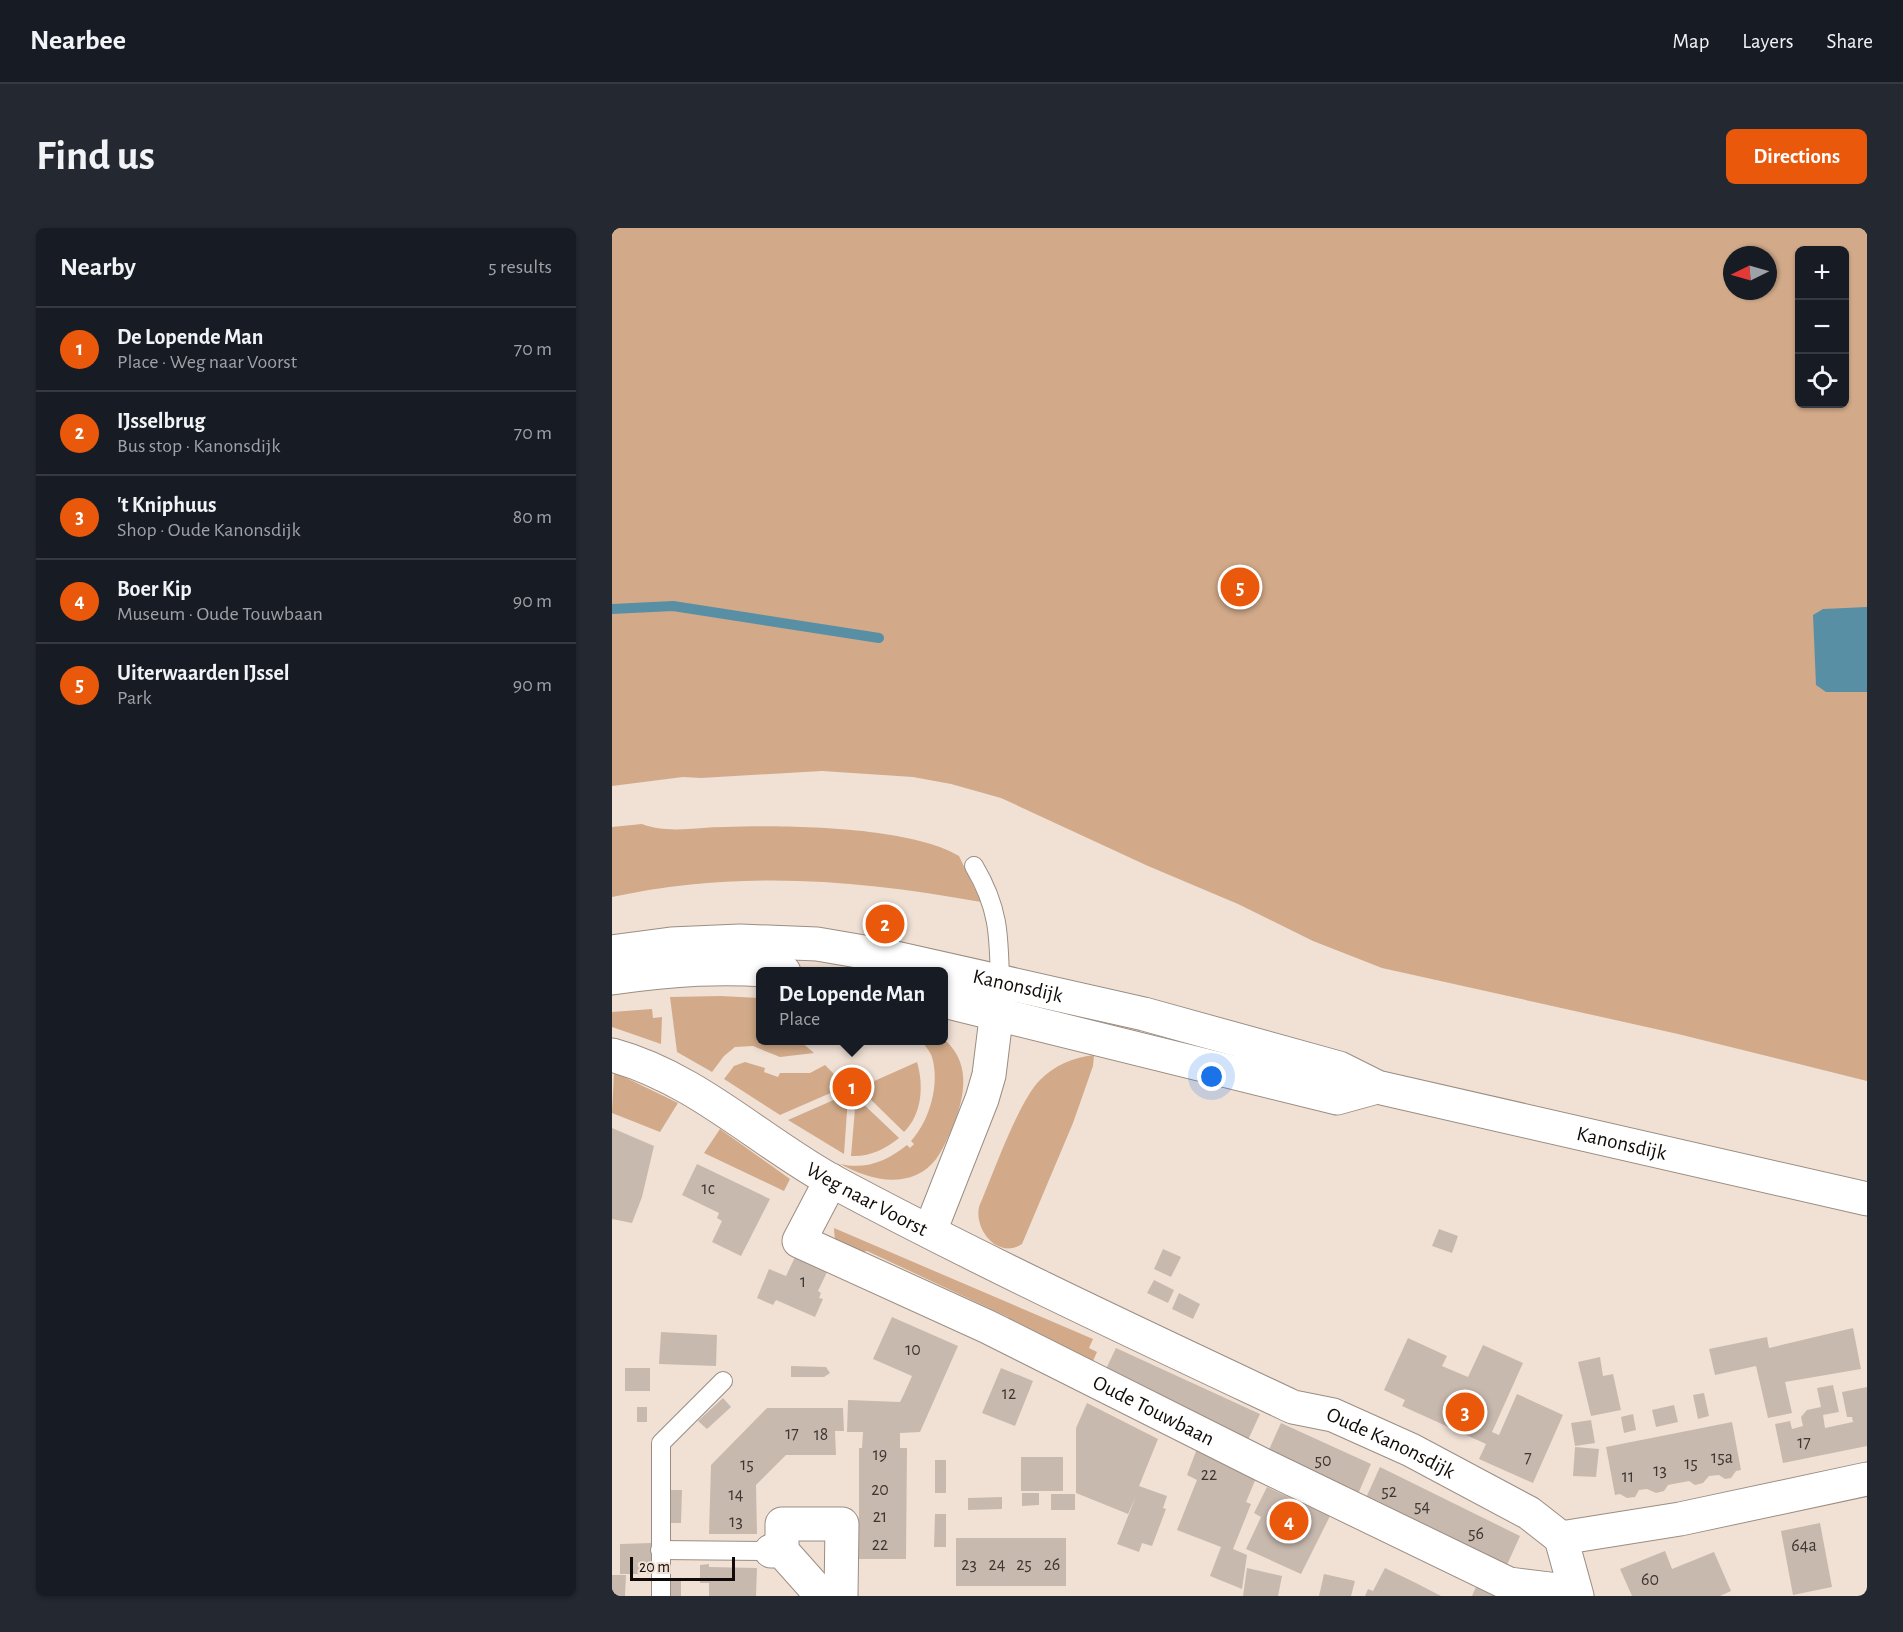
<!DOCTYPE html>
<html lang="en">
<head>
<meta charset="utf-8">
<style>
	:root { --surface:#171b24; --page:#242831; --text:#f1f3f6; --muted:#9ea1a6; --line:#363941; --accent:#ea580c }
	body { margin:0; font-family:"Alegreya Sans",sans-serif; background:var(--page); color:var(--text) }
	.controls { position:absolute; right:18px; top:18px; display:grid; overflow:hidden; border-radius:9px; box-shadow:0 2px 4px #0004 }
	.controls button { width:54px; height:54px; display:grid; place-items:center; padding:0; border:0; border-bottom:2px solid var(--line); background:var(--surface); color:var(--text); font:30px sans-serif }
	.compass { position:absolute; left:1111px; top:18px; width:54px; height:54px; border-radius:50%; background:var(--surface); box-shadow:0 2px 4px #0004; rotate:265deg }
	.scale { position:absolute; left:18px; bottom:15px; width:105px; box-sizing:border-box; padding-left:6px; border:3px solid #100b08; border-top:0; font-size:16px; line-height:21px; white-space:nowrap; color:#100b08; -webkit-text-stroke:4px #f1e1d5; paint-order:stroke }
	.you { position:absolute; left:600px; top:849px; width:21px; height:21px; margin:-15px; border:4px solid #fff; border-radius:50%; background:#1a73e8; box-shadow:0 0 0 9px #1a73e833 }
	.badge { display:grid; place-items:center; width:39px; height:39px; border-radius:50%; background:var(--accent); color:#fff; font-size:20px; font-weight:700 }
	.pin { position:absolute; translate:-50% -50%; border:3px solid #fff; box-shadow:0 2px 6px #0006 }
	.popup { position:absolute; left:144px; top:739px; width:192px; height:78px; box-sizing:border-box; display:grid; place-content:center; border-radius:9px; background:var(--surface); filter:drop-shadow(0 2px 4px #0005); font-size:20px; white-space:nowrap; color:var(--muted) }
	.popup b { font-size:22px; color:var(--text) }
	.popup::after { content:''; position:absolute; left:50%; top:100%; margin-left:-12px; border:12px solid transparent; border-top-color:var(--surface) }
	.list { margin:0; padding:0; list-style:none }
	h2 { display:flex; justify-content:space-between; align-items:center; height:78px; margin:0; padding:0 24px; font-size:26px }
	h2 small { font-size:20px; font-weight:400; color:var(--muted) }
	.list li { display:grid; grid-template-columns:39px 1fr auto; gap:18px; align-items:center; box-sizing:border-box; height:84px; padding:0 24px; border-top:2px solid var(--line) }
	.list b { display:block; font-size:22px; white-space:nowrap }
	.list p { margin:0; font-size:20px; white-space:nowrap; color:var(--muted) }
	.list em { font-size:20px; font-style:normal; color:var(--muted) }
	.icon { flex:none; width:33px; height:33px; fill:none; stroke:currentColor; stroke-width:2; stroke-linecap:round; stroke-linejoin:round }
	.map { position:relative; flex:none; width:1255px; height:1368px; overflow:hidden; border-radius:9px }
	header { display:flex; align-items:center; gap:36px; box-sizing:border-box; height:84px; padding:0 30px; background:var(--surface); border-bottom:2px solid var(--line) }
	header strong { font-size:28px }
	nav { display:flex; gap:33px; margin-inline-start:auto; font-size:21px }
	.intro { display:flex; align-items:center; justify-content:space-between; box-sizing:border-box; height:144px; padding:0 36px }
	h1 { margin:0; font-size:42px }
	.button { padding:15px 27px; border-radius:9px; background:var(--accent); color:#fff; font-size:21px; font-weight:700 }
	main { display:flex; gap:36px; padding:0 36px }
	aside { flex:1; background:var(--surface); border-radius:9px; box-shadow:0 2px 4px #0004 }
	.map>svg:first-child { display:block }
	.green { fill:#d2aa89; fill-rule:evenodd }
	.water { fill:#598fa4 }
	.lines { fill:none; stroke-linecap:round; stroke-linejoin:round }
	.stream { stroke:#598fa4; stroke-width:10 }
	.building { fill:#c8b9ae }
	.service-casing { stroke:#9b8d82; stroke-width:20 }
	.minor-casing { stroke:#9b8d82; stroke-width:35 }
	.tertiary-casing { stroke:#9b8d82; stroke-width:35 }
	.service { stroke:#fff; stroke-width:18 }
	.minor { stroke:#fff; stroke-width:33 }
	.tertiary { stroke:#fff; stroke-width:33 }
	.labels { text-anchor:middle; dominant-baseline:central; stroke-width:5; stroke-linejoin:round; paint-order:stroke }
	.number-label { font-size:18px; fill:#3e3632 }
	.street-label { font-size:21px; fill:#100b08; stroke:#f1e1d5 }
</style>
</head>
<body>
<header>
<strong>Nearbee</strong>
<nav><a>Map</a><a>Layers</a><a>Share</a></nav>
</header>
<div class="intro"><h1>Find us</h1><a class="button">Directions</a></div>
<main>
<aside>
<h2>Nearby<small>5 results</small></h2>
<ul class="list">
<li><span class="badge">1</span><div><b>De Lopende Man</b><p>Place · Weg naar Voorst</p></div><em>70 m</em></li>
<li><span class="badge">2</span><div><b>IJsselbrug</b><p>Bus stop · Kanonsdijk</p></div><em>70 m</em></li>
<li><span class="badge">3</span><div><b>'t Kniphuus</b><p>Shop · Oude Kanonsdijk</p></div><em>80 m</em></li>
<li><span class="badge">4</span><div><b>Boer Kip</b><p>Museum · Oude Touwbaan</p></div><em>90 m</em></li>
<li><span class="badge">5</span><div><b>Uiterwaarden IJssel</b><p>Park</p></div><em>90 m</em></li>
</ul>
</aside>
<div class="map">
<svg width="1255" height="1368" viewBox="0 0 1255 1368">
	<rect width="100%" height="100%" fill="#f1e1d5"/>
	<g class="green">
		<path d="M 0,0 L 1255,0 L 1255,853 L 1066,806 L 770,740 L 701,713 L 626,676 L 536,638 L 389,570 L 339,556 L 301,549 L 210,543 L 89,550 L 71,549 L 0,558 ZM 1188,22 L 1232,22 L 1232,176 L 1188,176 ZM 1120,27 L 1156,27 L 1156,63 L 1120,63 Z"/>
		<path d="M 30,596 C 55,606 86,599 112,599 C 172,597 296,598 347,628 L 369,674 C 244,651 125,642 0,669 L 0,599 Z"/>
		<polygon points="109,768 148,770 148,812 188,813 202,825 168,829 141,818 123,819 112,828 100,844 65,824 58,769"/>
		<polygon points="40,781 41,790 50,789 49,816 0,799 0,784"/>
		<path d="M 332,811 C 363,838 351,877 336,909 C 329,925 321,940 304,947 C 279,958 251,948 228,936 C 254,942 275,933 295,917 L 298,920 L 302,916 L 299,913 C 318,892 328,856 320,829 C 318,823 313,818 310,813 Z"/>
		<path d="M 482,827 L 481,838 L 461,895 L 410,1016 C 386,1032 362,1002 367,979 C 380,949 407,872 428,852 C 443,837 460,830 482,827 Z"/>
		<polygon points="133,834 153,840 152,844 166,849 168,845 198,845 213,837 231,855 230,860 168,887 112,851 122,838"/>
		<path d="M 305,834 C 312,858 310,886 292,904 L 250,863 L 251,858 Z"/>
		<polygon points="2,844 66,875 48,904 0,885"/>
		<polygon points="233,867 236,869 232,926 176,892"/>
		<path d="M 244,869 L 287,910 C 273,921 258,929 239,928 Z"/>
		<polygon points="108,901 178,951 172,963 92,925"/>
		<polygon points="222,1000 481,1111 477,1120 485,1124 477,1142 408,1108 396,1089 255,1023 242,1027 223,1013"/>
	</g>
	<polygon class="water" points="1255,379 1255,464 1214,464 1204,457 1201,387 1211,381"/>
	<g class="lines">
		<polyline class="stream" points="0,381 61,378 267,410"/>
	</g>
	<g class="building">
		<polygon points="0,900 42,918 30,969 20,995 0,991"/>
		<polygon points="85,936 158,971 129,1028 100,1014 110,993 105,990 107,985 70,967"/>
		<polygon points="827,1001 846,1008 840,1025 820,1018"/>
		<polygon points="551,1021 569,1029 559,1049 542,1041"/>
		<polygon points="184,1027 216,1042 206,1063 209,1065 207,1070 211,1071 203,1089 164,1072 161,1077 145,1070 157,1041 174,1048"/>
		<polygon points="542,1052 562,1062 556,1075 535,1065"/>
		<polygon points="567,1065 588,1076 581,1091 560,1081"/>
		<polygon points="280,1089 346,1118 308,1204 288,1205 288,1220 295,1220 294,1331 247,1331 247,1220 250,1220 251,1204 235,1204 236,1172 288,1174 292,1166 300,1148 261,1131"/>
		<polygon points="1241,1100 1249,1141 1173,1154 1180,1185 1156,1190 1144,1138 1103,1147 1097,1121 1155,1109 1157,1120"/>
		<polygon points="49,1104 105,1107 104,1138 47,1136"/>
		<polygon points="796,1110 835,1128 830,1138 856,1149 871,1117 911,1135 880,1204 887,1207 905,1166 951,1187 921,1255 867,1231 874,1216 790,1178 793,1172 772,1162"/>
		<polygon points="504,1120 648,1186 635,1214 491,1147"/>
		<polygon points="988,1129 991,1148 1001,1146 1009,1182 979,1188 966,1134"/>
		<polygon points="179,1138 214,1139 218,1145 212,1149 179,1149"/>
		<rect x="13" y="1140" width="25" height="23"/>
		<polygon points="389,1140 421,1153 403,1198 370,1185"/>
		<polygon points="1221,1157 1227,1184 1211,1187 1213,1200 1241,1194 1240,1189 1235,1189 1230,1164 1255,1159 1255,1218 1171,1235 1163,1196 1178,1193 1180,1201 1191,1198 1189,1189 1195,1182 1209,1179 1205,1160"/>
		<polygon points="1092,1165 1097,1188 1086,1191 1081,1167"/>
		<polygon points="111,1170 119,1179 95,1201 86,1193"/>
		<polygon points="475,1175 546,1211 527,1258 555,1268 551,1280 554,1281 540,1318 530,1315 527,1324 505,1316 524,1268 516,1286 464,1265 464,1200"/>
		<polygon points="1062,1177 1066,1194 1044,1199 1040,1182"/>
		<rect x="25" y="1179" width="10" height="15"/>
		<polygon points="155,1180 231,1180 232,1203 223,1203 224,1227 174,1227 144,1257 145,1306 97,1306 99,1237"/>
		<polygon points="1021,1186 1024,1202 1012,1205 1009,1189"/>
		<polygon points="979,1192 983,1215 963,1218 959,1195"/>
		<polygon points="1120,1194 1129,1242 1124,1243 1119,1250 1113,1251 1107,1247 1097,1248 1091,1255 1083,1257 1077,1253 1056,1257 1052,1263 1044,1265 1035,1261 1027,1262 1023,1269 1015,1270 1008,1266 1003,1267 994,1219"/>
		<polygon points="669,1195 759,1236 746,1266 655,1226"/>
		<polygon points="586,1218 645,1248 634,1274 639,1276 621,1321 635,1327 630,1361 598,1348 609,1319 565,1302 585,1252 575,1247"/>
		<polygon points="963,1219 987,1221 984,1249 961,1248"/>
		<rect x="409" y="1229" width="42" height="34"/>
		<rect x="323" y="1232" width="11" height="33"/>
		<polygon points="768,1239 908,1308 894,1339 753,1272"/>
		<polygon points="655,1259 718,1288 689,1346 634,1321 649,1289 642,1285"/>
		<polygon points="58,1262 70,1262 69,1295 58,1295"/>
		<polygon points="410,1265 427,1265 427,1277 410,1278"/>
		<rect x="439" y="1266" width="24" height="16"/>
		<polygon points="390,1269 390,1281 356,1282 356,1270"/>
		<polygon points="323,1286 334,1286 334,1319 322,1319"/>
		<polygon points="1208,1295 1220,1359 1181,1367 1169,1303"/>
		<rect x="344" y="1310" width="110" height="48"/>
		<polygon points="39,1315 40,1346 8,1346 8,1316"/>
		<polygon points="1053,1323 1060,1341 1102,1324 1119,1363 1108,1368 1020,1368 1008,1341"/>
		<polygon points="97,1336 97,1339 145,1340 144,1368 97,1368 97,1355 88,1355 88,1337"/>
		<polygon points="635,1340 670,1348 666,1368 631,1368"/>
		<polygon points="773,1340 804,1355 829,1368 753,1368 756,1361 761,1363"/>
		<polygon points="712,1346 743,1353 739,1368 707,1368"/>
		<polygon points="0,1347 14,1347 13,1368 0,1368"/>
		<polygon points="57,1351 69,1351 69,1368 58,1368"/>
		<polygon points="864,1359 883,1368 860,1368"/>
	</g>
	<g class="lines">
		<defs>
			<g id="service">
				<path d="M 362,638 C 387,680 387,707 388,755"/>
				<polyline points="48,1322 159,1323"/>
				<polyline points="49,1368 49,1215 111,1153"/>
			</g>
			<g id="minor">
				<path id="s1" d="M 0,827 C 84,850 146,912 220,953 C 371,1034 526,1106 681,1179 L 721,1187 L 799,1222 L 917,1285 L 949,1310 L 1068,1291 L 1255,1251"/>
				<path id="s2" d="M 219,952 L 187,1013 L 376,1099 L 651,1237 L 897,1356 L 962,1364"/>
				<polyline points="318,1003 370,871 377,847 388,758"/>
				<polyline points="949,1310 965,1368"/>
				<polyline points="159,1323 170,1323 210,1368"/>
				<polyline points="170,1323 170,1296 230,1296 229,1368"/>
			</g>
			<g id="tertiary">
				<path id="s3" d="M 0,724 L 59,716 L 128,713 L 205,716 L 275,728 L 532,786 L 727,840 L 765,859 L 1255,971"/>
				<path d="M 0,750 C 57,742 114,737 172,744"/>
				<polyline points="332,773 725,870 765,859"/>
			</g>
		</defs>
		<use href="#service" class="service-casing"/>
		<use href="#minor" class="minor-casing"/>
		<use href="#tertiary" class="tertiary-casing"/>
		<use href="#service" class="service"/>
		<use href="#minor" class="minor"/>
		<use href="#tertiary" class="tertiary"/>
	</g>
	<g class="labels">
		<g class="number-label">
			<text x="96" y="961">1c</text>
			<text x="191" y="1054">1</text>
			<text x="301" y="1122">10</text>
			<text x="397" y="1166">12</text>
			<text x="180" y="1206">17</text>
			<text x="209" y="1207">18</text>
			<text x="1192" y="1215">17</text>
			<text x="268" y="1227">19</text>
			<text x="916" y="1230">7</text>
			<text x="1110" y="1230">15a</text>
			<text x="711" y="1233">50</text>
			<text x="1079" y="1236">15</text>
			<text x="135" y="1237">15</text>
			<text x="1048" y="1243">13</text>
			<text x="597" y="1247">22</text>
			<text x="1016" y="1249">11</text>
			<text x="268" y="1262">20</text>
			<text x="777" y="1264">52</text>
			<text x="124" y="1267">14</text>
			<text x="810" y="1279">54</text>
			<text x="268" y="1289">21</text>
			<text x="124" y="1294">13</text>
			<text x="864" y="1306">56</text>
			<text x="268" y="1317">22</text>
			<text x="1192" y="1318">64a</text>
			<text x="357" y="1337">23</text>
			<text x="385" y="1337">24</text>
			<text x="412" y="1337">25</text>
			<text x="440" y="1337">26</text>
			<text x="1038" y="1352">60</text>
		</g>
		<g class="street-label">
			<text stroke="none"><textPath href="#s3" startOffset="411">Kanonsdijk</textPath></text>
			<text stroke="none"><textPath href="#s3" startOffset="1036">Kanonsdijk</textPath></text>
			<text stroke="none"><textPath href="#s1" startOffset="294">Weg naar Voorst</textPath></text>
			<text stroke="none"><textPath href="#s2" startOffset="462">Oude Touwbaan</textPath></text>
			<text stroke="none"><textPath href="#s1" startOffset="873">Oude Kanonsdijk</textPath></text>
		</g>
	</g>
</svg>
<div class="controls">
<button>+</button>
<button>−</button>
<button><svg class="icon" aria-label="locate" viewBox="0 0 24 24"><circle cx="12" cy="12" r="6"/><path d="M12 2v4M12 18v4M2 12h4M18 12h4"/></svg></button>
</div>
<svg class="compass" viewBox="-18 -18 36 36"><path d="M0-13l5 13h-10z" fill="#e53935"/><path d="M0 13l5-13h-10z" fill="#9ea1a6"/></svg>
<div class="scale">20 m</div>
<div class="you"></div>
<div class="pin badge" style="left:240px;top:859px">1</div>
<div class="popup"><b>De Lopende Man</b>Place</div>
<div class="pin badge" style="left:273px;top:696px">2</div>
<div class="pin badge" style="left:853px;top:1184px">3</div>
<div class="pin badge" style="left:677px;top:1293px">4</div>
<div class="pin badge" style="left:628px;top:359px">5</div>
</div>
</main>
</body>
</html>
